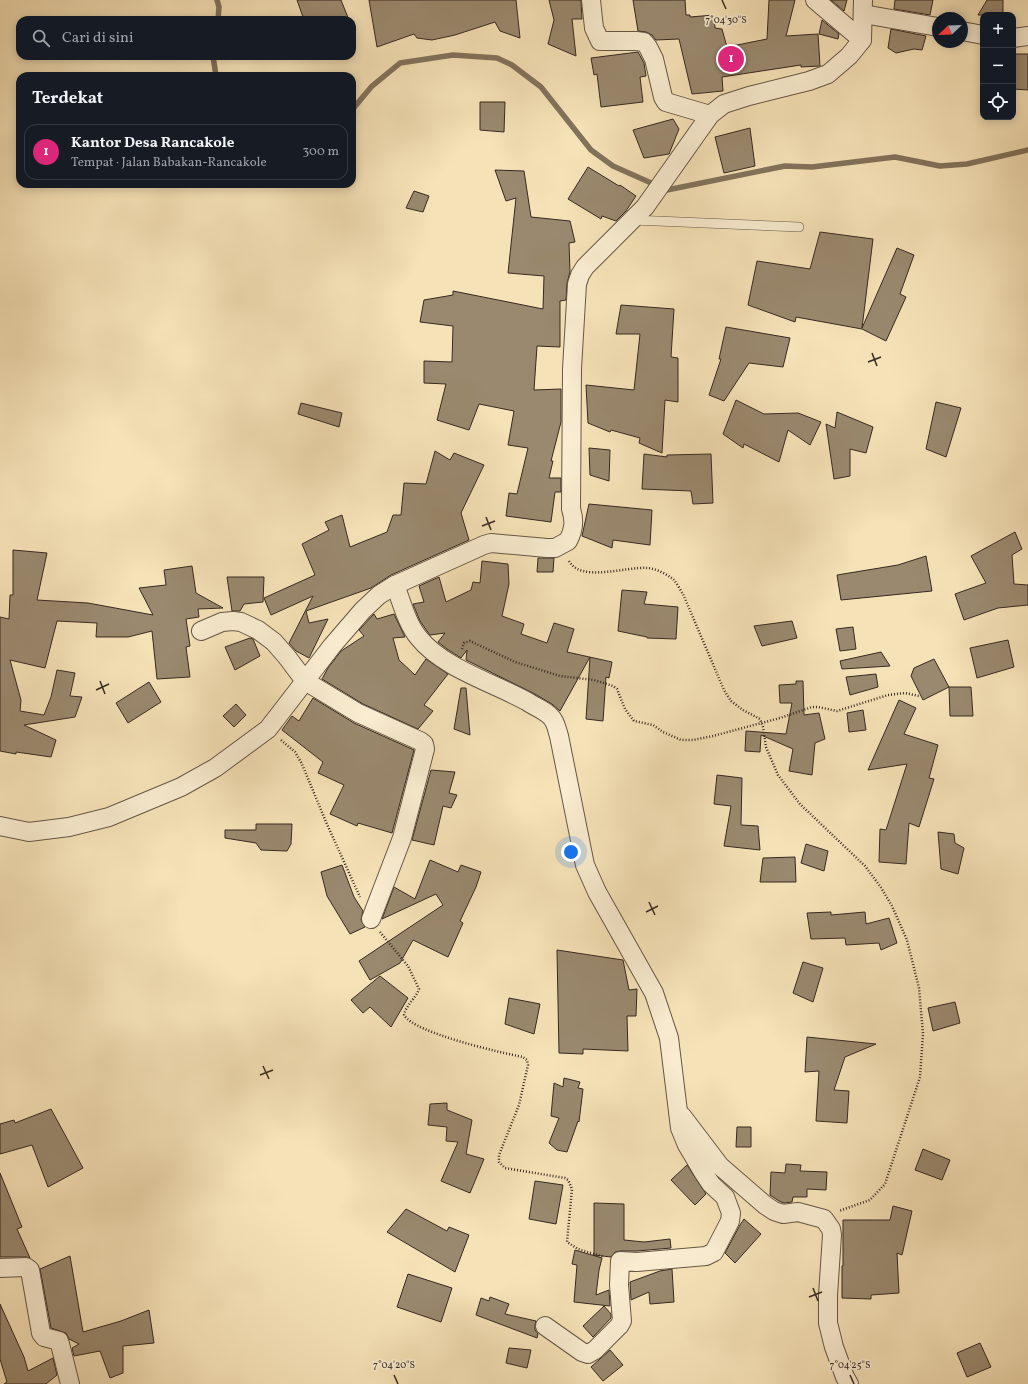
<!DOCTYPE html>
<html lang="id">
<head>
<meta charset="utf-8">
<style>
	:root { --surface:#171b24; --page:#20242c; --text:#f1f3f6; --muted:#9ea1a6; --line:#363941; --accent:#db2777 }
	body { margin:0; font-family:Vollkorn,serif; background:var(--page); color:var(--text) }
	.controls { position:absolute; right:12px; top:12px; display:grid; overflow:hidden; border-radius:8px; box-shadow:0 2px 10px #0003 }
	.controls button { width:36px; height:36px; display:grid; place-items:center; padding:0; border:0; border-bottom:1px solid var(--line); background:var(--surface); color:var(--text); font:20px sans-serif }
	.compass { position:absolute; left:932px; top:12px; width:36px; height:36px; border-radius:50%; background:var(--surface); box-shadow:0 2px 10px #0003; rotate:247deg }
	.you { position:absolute; left:571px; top:852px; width:14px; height:14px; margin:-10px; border:3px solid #fff; border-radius:50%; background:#1a73e8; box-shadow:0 0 0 6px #1a73e833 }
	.badge { display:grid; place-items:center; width:26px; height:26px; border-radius:50%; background:var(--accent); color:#fff; font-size:13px; font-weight:700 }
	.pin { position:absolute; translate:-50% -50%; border:2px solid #fff; box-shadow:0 1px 4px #0006 }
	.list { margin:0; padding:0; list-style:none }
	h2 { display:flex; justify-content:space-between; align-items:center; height:52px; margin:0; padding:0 16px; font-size:17px }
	h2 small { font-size:13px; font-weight:400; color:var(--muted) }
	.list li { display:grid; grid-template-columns:26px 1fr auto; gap:12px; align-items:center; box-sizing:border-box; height:56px; margin:0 8px 8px; padding:0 8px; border:1px solid var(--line); border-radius:12px }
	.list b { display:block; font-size:15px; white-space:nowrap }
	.list p { margin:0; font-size:13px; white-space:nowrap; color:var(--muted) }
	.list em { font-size:13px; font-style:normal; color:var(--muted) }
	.icon { flex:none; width:22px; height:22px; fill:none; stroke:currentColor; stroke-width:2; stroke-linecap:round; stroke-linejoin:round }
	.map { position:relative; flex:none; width:1028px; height:1384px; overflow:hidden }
	.search { position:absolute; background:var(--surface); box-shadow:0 2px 10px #0003; left:16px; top:16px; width:340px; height:44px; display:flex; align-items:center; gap:10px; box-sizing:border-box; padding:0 14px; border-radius:12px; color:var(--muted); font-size:15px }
	.panel { position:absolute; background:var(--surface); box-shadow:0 2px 10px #0003; left:16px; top:72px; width:340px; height:116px; border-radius:12px }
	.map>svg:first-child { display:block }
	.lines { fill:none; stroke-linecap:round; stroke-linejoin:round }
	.stream { stroke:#82725c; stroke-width:5.5 }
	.building { fill:#9a896f; stroke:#362921 }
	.service-casing { stroke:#665746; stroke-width:10 }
	.minor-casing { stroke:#665746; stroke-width:20 }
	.path { stroke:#362921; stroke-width:2.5; stroke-dasharray:1 2; stroke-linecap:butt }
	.service { stroke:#f9ecd0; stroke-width:9 }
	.minor { stroke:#f9ecd0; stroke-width:18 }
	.ticks { fill:none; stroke:#362921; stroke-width:1.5 }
	.ticks-label { font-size:10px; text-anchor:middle; fill:#362921; stroke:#f9ecd0; stroke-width:3.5; stroke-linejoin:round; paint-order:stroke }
</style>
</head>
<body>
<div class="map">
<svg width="1028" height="1384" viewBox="0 0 1028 1384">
	<rect width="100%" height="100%" fill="#f6e2b7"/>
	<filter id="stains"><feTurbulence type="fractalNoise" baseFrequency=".005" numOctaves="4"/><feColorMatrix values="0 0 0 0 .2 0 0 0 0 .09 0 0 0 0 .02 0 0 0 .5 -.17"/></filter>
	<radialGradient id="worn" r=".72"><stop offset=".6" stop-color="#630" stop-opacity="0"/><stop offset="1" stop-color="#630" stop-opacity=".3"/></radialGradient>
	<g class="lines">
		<g class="stream">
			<polyline points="217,0 219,7 218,20"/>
			<polyline points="213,56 216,76"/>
			<polyline points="352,110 372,86 400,63 453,55 497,58 512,65 541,87 591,150 613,166 667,190 785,166 812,167 895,157 940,166 967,164 1028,150"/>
		</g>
	</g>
	<g class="building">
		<polygon points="297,0 341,0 349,20 304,20"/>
		<polygon points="369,0 516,0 520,38 500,31 495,22 455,35 432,40 417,38 414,34 377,47"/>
		<polygon points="549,0 581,0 582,19 572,19 576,56 548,44 554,20"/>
		<polygon points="633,0 685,0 686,15 690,15 690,17 714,15 715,28 722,29 727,47 767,39 769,0 795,0 786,36 818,34 820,66 801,67 801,65 722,77 723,91 692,94 679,39 656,40 652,35 646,32 638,31"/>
		<polygon points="831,0 847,0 844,11"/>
		<polygon points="895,0 933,0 930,15 894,9"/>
		<polygon points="987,0 1003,0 1003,15 978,15"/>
		<polygon points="822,20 839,34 838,39 819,34"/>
		<polygon points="891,29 926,36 922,50 914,49 896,53 888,48"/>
		<polygon points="638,52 644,63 646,76 640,77 643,102 601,107 597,74 594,75 591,58"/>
		<polygon points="1013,54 1028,54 1028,90 1013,89"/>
		<polygon points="480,102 505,102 504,132 480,130"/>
		<polygon points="673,119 679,129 669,154 644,158 633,130"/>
		<polygon points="750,128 755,166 724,173 715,137"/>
		<polygon points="588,167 619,186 620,185 636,196 626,211 616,221 602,216 601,219 568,199"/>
		<polygon points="495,170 524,171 531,217 570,221 575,242 569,243 570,272 567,283 566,300 560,301 560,347 537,346 534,390 561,389 561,422 551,461 553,461 549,478 561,478 561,492 555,492 551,522 506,516 509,493 517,494 528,448 508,445 514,411 479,404 469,430 437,420 446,384 424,383 424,361 452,362 453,326 420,322 424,300 453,295 453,291 543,309 544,276 508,273 516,198 506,201"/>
		<polygon points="414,191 429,196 423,212 406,208"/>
		<polygon points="820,232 873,239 862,328 897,248 914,255 900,294 906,297 886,341 862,329 796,317 795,322 748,305 757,261 810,269"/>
		<polygon points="621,305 674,309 671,357 678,358 678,402 665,400 662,453 639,443 640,438 611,430 610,432 588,423 586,385 634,390 640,334 616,334"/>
		<polygon points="726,327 790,338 783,367 749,363 724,401 709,395 721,359 719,359"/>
		<polygon points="736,400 764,414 798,413 821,422 810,445 788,430 779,462 744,444 743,448 723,434"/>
		<polygon points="936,402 961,408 946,457 926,449"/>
		<polygon points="301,403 342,413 339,427 298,414"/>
		<polygon points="837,412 873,427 866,453 850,449 850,476 834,479 826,424 835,428"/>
		<polygon points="589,448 610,450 609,481 590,475"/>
		<polygon points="435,451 450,460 454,453 484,465 461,513 469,540 391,575 371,588 306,611 309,623 328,619 309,658 296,651 289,643 313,596 271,615 264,598 315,575 302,544 329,530 325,522 342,515 350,547 387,532 393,515 401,515 404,483 426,484"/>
		<polygon points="644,454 667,457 667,455 711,454 713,503 693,504 691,491 642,489"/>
		<polygon points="589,504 652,510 650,545 613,540 612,548 582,536"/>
		<polygon points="1015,532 1022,549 1012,555 1014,584 1028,585 1028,605 998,608 964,620 955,594 986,583 971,556"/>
		<polygon points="13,550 47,553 37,600 88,603 153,615 139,588 166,585 164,570 192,566 196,593 223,608 198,609 199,617 186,619 190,646 186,647 190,677 157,679 152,631 128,637 96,637 97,623 57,621 45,668 10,660 21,700 20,711 44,715 51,697 57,670 75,673 70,696 82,697 75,717 24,725 56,740 51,757 16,752 16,754 0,751 0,617 9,619 10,595 13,595"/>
		<polygon points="926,556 932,591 841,600 837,575 898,565"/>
		<polygon points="538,558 554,558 553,572 537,572"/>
		<polygon points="482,561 508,564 509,584 502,616 524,624 521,634 547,643 554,623 574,629 567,652 612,662 609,678 606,677 603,721 586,719 590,657 560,711 552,704 533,693 466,660 467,650 461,658 447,649 438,642 445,633 430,635 427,631 420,621 413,604 424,602 419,586 439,577 446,602 471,590 473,582 480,583"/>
		<polygon points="227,577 264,577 263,602 244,604 240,611 232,611"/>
		<polygon points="622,590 647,592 644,604 678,607 676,639 647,638 647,637 618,631"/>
		<polygon points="374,614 377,619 394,614 405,637 393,638 399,660 415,675 426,659 448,674 424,705 433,711 418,729 363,704 322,679 328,668 341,651 364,636 359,630"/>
		<polygon points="792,621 797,638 762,646 754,626"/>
		<polygon points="853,627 856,649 840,651 836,629"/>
		<polygon points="250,638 253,639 260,656 235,670 225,647"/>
		<polygon points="1008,640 1014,667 977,678 970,648"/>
		<polygon points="881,652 890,666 842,669 840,661"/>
		<polygon points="934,659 949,687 923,700 911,676 914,668"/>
		<polygon points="876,674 878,687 850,695 846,677"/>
		<polygon points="796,681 803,681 804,715 819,713 825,739 815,743 812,775 789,771 793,749 761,735 760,752 745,751 746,731 786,734 792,703 780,703 779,685 796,684"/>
		<polygon points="149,682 161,702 128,723 116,703"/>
		<polygon points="949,687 971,687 973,716 950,716"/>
		<polygon points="461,688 466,688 470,735 454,729"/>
		<polygon points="313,698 354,723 414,750 392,833 358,823 357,826 330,814 344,785 318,773 323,762 282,730 292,716 299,721"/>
		<polygon points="899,700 916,708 904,734 938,745 929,778 934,779 919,827 909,823 906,864 879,862 880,829 886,830 907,764 868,770"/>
		<polygon points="236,704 246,715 234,727 223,716"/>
		<polygon points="863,710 866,730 849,732 847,713"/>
		<polygon points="431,770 455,772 449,793 457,795 451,808 443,806 434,845 412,840"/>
		<polygon points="717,775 742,778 741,825 758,826 760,850 724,846 731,806 714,804"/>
		<polygon points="256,824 292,824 291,844 287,851 261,850 256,843 225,838 225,830 256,830"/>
		<polygon points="938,832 954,834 955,843 964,848 958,874 941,869"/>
		<polygon points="806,844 828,851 824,871 801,863"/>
		<polygon points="795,857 796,882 760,882 763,858"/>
		<polygon points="430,860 458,872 461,865 481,872 476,887 460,921 463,923 448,957 413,940 400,963 370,980 359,961 443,905 436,894 382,919 394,887 415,899"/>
		<polygon points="342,865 354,897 363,911 361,920 365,927 350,934 327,896 321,872"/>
		<polygon points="831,912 831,915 865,912 866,924 889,918 897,943 881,950 879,943 846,945 845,938 811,939 807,913"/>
		<polygon points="557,950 623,960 629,990 637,989 636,1016 627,1016 628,1051 583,1049 583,1054 559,1053"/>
		<polygon points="803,962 823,968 813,1002 793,993"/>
		<polygon points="380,976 408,998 391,1027 370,1007 363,1013 351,1000"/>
		<polygon points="509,998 540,1004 534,1034 505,1024"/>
		<polygon points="955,1002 960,1023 933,1031 928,1008"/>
		<polygon points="807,1037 876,1044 845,1057 834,1090 849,1091 847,1123 816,1121 819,1071 805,1072"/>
		<polygon points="564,1078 580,1082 578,1088 583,1089 579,1122 578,1121 567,1152 557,1150 549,1143 559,1118 551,1116 554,1083 563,1087"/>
		<polygon points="447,1103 447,1110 472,1120 466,1154 484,1159 470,1193 441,1181 458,1142 446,1141 447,1127 428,1125 430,1104"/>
		<polygon points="51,1109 83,1168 48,1187 32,1145 0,1154 0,1124 14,1120 15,1123"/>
		<polygon points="737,1127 751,1127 751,1147 736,1147"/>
		<polygon points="923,1149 950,1160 942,1180 915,1170"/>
		<polygon points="786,1164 801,1165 800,1171 827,1172 826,1190 807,1189 807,1197 793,1197 792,1202 784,1203 779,1201 770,1195 771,1172 785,1173"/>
		<polygon points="687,1165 706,1194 695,1205 671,1180"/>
		<polygon points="0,1173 22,1227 17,1229 30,1258 26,1257 0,1257"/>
		<polygon points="535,1181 563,1185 556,1224 529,1219"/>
		<polygon points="594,1203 624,1204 624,1240 644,1242 670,1239 671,1248 637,1251 620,1251 615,1252 611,1257 594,1255"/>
		<polygon points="893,1206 912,1211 902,1255 897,1253 899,1293 871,1295 871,1299 842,1298 842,1266 843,1266 843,1220 890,1220"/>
		<polygon points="406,1209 447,1231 449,1227 469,1235 455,1272 387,1232"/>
		<polygon points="744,1219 761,1234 735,1263 725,1253 740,1225"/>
		<polygon points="575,1250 602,1258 599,1270 596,1295 609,1290 610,1306 574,1302 577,1265 572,1264"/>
		<polygon points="70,1256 83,1332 121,1321 149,1310 154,1343 123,1346 123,1373 110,1378 100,1351 74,1356 72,1348 79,1344 69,1339 66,1333 51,1328 40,1269"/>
		<polygon points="672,1269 674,1302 650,1304 649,1292 631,1300 630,1282 660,1271"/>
		<polygon points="408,1274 452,1288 441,1322 397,1307"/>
		<polygon points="490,1297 509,1304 505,1314 536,1321 535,1325 535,1330 538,1334 537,1338 476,1315 481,1298 489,1301"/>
		<polygon points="0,1304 24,1357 28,1371 53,1358 57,1375 46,1384 4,1384 7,1382 0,1359"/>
		<polygon points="604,1306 611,1314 611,1318 593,1337 583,1326"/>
		<polygon points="980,1343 991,1367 967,1377 957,1353"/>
		<polygon points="509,1348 531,1350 527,1368 506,1363"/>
		<polygon points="610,1350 623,1365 603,1381 591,1367"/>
	</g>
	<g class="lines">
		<defs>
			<polyline id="service" points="633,220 799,227"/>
			<g id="minor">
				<polyline points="591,0 594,28 600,41 636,41 644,42 648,47 654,59 663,97 666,102 710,115"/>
				<polyline points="815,0 862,40"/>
				<polyline points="863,14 938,27"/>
				<polyline points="962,31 983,35"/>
				<polyline points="1013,38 1028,36"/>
				<path d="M 395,585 C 402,603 407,624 419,638 C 443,668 494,683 528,702 C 535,707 545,710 551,717 C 556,722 557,730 559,736 L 585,865 L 597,892 L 654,993 L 669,1038 L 680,1128 L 687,1145 L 703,1172 L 711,1184 L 725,1197 L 731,1213 L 730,1221 L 714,1252 L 706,1256 L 637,1262 L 620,1261 L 619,1285 L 622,1321 L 619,1326 L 595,1350 L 588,1354 L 582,1352 L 545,1326"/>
				<polyline points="201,631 222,622 233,621 241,622 258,630 274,642 287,657 305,681 358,713 420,741 424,744 425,749 402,838 371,919"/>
				<path d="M 0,826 L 29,832 L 69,827 L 109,817 L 181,787 L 215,768 L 268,729 L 332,646 L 363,610 L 379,595 L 395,585 L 484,545 L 491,543 L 547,548 L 555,548 L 568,541 C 574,530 575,521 571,509 L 572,369 L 577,284 L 580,275 L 585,267 L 645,207 L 710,115 L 724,104 L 749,96 L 809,81 L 828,74 L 849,56 L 862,40 L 863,0"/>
				<polyline points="682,1116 720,1166 765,1205 774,1211 783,1214 798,1212 824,1219 831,1229 832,1235 828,1295 828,1323 834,1347 845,1377 849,1384"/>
				<polyline points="0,1268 26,1267 30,1270 41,1333 44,1337 59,1341 60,1344 70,1384"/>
			</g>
		</defs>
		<use href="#service" class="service-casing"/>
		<use href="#minor" class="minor-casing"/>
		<g class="path">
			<path d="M 569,561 C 581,583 627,566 648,568 C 657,569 666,574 673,579 C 677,583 680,590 683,594 L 724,690 L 731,701 L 743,710 L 760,719 L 763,727 L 766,747 L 778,775 L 800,804 L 865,866 L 880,886 L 892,906 L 907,940 L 919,988 L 923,1034 L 920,1077 L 885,1184 L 870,1200 L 839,1211"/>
			<polyline points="462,649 464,643 470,641 515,662 560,676 594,680 613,686 617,689 625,709 634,721 653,725 663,732 681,740 693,740 713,736 780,718 812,707 818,707 837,711 888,695 905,693 919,696"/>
			<polyline points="281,740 295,752 302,764 326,822 360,897"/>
			<path d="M 380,932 L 408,966 L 419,989 C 416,998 406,1005 404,1015 C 414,1033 502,1053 523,1057 L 527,1060 L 528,1065 L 519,1105 L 499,1155 L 499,1162 L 505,1168 L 565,1178 L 568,1180 L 572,1189 L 567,1242 L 578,1249 L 604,1257"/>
		</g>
		<use href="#service" class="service"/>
		<use href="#minor" class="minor"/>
	</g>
	<path class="ticks" d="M 722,0 L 726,9M 872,353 L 877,366M 868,362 L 881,357M 486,517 L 491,530M 482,526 L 495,521M 100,681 L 105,694M 96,690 L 109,684M 649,902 L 655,915M 646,912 L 658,906M 263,1066 L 269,1079M 260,1075 L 273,1070M 813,1288 L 818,1301M 809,1297 L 822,1292M 394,1375 L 398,1384M 850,1375 L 854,1384"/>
	<g class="ticks-label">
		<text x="726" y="23">7°04'30"S</text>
		<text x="394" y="1368">7°04'20"S</text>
		<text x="850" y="1368">7°04'25"S</text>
	</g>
	<rect width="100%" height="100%" filter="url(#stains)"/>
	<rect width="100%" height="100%" fill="url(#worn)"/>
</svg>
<div class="controls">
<button>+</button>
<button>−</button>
<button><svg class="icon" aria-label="locate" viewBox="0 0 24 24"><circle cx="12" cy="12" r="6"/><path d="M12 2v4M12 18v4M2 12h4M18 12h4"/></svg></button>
</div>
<svg class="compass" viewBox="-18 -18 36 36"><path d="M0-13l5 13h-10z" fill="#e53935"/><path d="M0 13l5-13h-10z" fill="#9ea1a6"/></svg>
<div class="you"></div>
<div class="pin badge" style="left:731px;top:59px">1</div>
<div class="search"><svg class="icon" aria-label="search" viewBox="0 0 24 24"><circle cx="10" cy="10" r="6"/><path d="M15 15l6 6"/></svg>Cari di sini</div>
<section class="panel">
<h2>Terdekat<small></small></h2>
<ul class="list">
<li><span class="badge">1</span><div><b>Kantor Desa Rancakole</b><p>Tempat · Jalan Babakan-Rancakole</p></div><em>300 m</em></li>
</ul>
</section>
</div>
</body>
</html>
